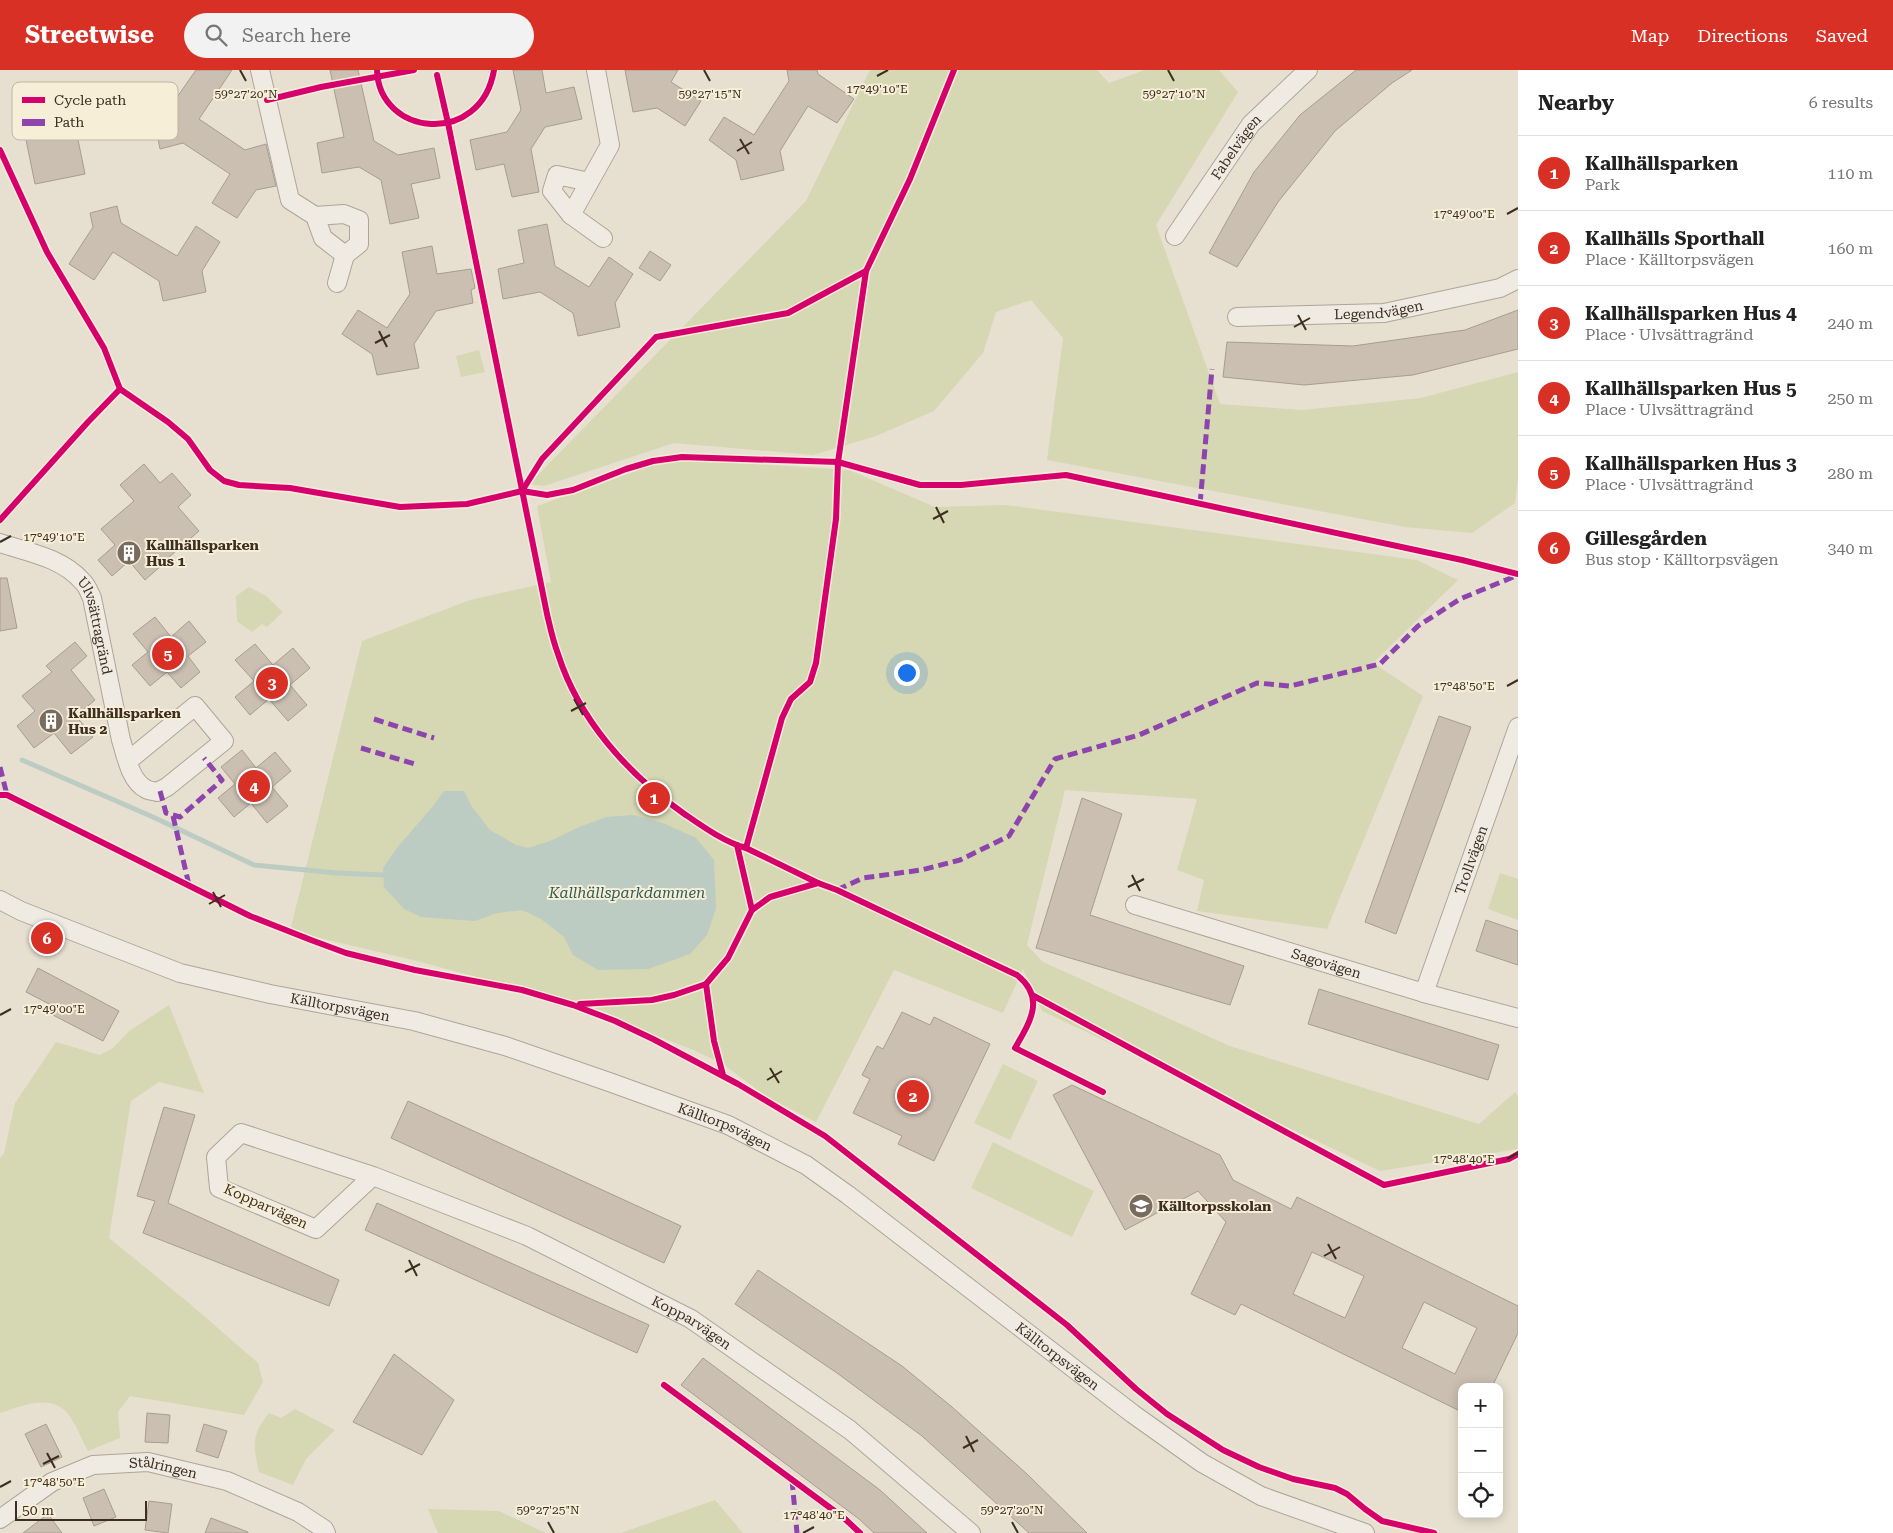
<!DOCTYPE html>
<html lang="en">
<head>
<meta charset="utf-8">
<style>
	:root { --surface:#fff; --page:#f2f2f2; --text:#222; --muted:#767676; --line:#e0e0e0; --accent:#d93025 }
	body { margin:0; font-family:"Roboto Serif",serif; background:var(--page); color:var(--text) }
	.controls { position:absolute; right:15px; bottom:15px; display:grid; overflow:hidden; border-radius:10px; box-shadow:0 2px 12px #0003 }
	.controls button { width:45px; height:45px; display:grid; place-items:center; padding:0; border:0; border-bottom:1px solid var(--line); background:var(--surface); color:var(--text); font:25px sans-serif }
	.scale { position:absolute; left:15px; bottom:12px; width:132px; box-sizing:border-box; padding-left:5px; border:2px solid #3d2e20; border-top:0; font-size:14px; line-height:18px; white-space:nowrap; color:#3d2e20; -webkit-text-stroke:4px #f7eed8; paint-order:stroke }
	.you { position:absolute; left:906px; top:602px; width:18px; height:18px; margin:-12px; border:4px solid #fff; border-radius:50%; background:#1a73e8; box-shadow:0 0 0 8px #1a73e833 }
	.badge { display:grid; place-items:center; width:32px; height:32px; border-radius:50%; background:var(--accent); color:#fff; font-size:16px; font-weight:700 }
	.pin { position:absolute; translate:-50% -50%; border:2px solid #fff; box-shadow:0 1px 5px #0006 }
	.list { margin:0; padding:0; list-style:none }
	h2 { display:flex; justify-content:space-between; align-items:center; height:65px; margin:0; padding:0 20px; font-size:21px }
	h2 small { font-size:16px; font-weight:400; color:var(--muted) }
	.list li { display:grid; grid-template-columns:32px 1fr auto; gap:15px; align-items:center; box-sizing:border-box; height:75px; padding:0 20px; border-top:1px solid var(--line) }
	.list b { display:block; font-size:19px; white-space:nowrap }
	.list p { margin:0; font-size:16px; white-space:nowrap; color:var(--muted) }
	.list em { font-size:16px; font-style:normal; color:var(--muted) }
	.icon { flex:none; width:28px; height:28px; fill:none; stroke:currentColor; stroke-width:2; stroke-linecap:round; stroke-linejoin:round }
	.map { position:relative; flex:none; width:1518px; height:1463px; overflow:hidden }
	header { display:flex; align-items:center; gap:30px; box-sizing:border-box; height:70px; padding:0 25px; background:var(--accent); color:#fff }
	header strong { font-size:24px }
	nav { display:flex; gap:28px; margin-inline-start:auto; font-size:18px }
	.search { width:350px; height:45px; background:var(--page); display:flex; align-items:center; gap:12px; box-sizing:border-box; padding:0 18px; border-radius:28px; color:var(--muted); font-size:19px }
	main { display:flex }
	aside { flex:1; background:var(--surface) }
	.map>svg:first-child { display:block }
	.green { fill:#d6d7b3 }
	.water { fill:#bcccc2 }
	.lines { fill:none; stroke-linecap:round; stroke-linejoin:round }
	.stream { stroke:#bcccc2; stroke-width:5 }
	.building { fill:#cbbfb2; stroke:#a89c90; fill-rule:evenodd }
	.minor-casing { stroke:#ada599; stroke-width:20 }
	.minor { stroke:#efebe3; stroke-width:18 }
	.quiet { stroke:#8e44ad; stroke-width:5; stroke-dasharray:10 5; stroke-linecap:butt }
	.cycleway-casing { stroke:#f7eed8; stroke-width:9 }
	.cycleway { stroke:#d6006c; stroke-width:6 }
	.ticks { fill:none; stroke:#3d2e20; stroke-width:2 }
	.labels { text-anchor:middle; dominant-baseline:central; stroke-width:4; stroke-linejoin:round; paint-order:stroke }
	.street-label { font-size:14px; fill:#3d2e20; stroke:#f7eed8 }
	.poi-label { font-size:14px; font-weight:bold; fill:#3d2e20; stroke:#f7eed8; text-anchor:start }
	.water-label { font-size:15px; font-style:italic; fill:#2f5d5a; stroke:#f7eed8 }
	.key { fill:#f7eed8; stroke:#bfb4a1; stroke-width:1 }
	.key-label { font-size:14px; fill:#3d2e20 }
	.ticks-label { font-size:12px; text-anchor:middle; fill:#3d2e20; stroke:#f7eed8; stroke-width:4; stroke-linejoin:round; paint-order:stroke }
</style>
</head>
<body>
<header>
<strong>Streetwise</strong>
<div class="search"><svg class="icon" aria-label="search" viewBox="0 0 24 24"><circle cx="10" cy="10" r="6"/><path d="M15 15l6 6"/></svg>Search here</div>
<nav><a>Map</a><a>Directions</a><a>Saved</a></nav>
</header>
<main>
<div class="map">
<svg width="1518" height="1463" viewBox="0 0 1518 1463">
	<rect width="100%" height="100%" fill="#e7e0d1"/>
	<g class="green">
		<polygon points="870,0 1097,0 1109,13 1145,0 1219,0 1238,22 1156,155 1220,334 1302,340 1421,328 1518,302 1518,409 1515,433 1472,463 1405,457 1047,390 1063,268 1031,230 996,242 983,283 934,341 876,366 813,385 674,373 544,416 529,414 806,131"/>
		<polygon points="479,280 485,302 461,307 456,286"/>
		<polygon points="671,389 849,400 935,437 1006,435 1417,490 1458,510 1373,593 1423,626 1327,859 1197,841 1204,810 1177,800 1197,729 1065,720 1027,875 1043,892 1230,976 1479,1054 1515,1022 1518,1026 1518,1079 1380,1101 1042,941 1023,899 1003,943 894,900 816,1052 767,1027 723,994 691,979 568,932 417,891 290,861 362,571 470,530 551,512 537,436"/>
		<polygon points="249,517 266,526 283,542 267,557 262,554 252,562 237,551 236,526"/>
		<polygon points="1500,803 1518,809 1518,850 1488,839"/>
		<path d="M 169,935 L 204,1023 L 159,1012 L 131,1031 L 109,1168 L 189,1233 L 258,1293 L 263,1312 L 244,1345 L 130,1326 L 118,1342 L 120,1368 L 88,1381 C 82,1370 75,1352 67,1343 C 50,1323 20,1337 0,1343 L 0,1088 L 4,1083 L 15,1033 L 56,972 L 100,985 L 113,978 L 129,961 Z"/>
		<polygon points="1003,994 1038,1011 1010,1070 974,1053"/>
		<polygon points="993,1072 1094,1121 1072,1167 971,1118"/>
		<path d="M 295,1339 L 335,1360 L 306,1389 L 293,1415 L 259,1402 C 253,1375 251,1365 269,1343 L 281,1348 Z"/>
		<polygon points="715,1430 743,1463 621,1463"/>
		<polygon points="428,1439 499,1441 546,1463 438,1463"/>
	</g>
	<polygon class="water" points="444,721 464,721 472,737 490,760 516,775 528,778 550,771 579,757 606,747 633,745 663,753 696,768 714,790 716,838 707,865 690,884 648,899 598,900 573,885 564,867 541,849 522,840 497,843 475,851 421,847 404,839 384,817 383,798 396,779 433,736"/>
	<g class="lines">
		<polyline class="stream" points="22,690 153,747 254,795 337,803 383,805"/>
	</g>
	<g class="building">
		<polygon points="196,0 232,0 199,49 245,80 266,74 276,116 256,120 237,148 212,133 230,104 183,73 160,79 152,37 175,30"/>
		<polygon points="330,0 358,0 374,71 398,85 434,78 440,108 411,114 419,148 390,154 381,110 359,97 322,103 317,73 344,67"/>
		<polygon points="513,0 542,0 546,23 574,17 582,49 545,57 531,79 539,122 512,127 504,94 476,100 470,70 507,62 521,40"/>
		<polygon points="625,0 678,0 671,12 701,31 685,56 657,38 633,42"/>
		<polygon points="787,0 817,0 818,4 854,29 837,53 808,36 780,81 784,100 741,110 736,90 709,70 724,47 754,65 789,11"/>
		<polygon points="1356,0 1412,0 1392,13 1335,61 1278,132 1237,197 1209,183 1254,102 1300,45"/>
		<polygon points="73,45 85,104 35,114 23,55"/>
		<polygon points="117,136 121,153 177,186 196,156 220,172 202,201 206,222 163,231 159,211 113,182 94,210 69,194 93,157 90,143"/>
		<polygon points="547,154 555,196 589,217 609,187 633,204 615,233 620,257 578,266 573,243 540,222 503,229 498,199 524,193 518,160"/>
		<polygon points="432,176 437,204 471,199 475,218 471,220 473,233 436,241 414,274 419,298 377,305 372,284 342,264 358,240 387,258 410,224 402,182"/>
		<polygon points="650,181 671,195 660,211 639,198"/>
		<polygon points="1518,240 1518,279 1413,305 1304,315 1223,307 1227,272 1353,276 1465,260"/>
		<polygon points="144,394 160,413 172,403 191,425 178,437 199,461 161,494 162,495 145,510 129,491 112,506 98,490 115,475 101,459 134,431 120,415"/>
		<polygon points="0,508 7,508 17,558 0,561"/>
		<polygon points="155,547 171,567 189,551 206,572 188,586 200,602 181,618 167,602 150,616 132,595 148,582 133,564"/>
		<polygon points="75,572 87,586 71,600 95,630 76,646 93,667 71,684 54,663 34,678 17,656 35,641 22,626 52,602 46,596"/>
		<polygon points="255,574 273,595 293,578 310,598 290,615 307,635 288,651 269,629 250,645 235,627 254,611 235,590"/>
		<polygon points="1439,646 1471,657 1396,864 1365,852"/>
		<polygon points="242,680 256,698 275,682 291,701 272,717 288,736 267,753 251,733 234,747 218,728 235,714 221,697"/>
		<polygon points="1082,728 1122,744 1090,845 1244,896 1230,935 1036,878"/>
		<polygon points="1486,850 1518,861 1518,895 1476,881"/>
		<polygon points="38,898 119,941 103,971 51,944 55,937 26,922"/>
		<polygon points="1319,919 1499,975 1488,1010 1308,954"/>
		<polygon points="902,942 930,955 934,947 990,974 934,1091 898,1074 902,1066 853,1043 870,1009 862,1005 877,976 883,979"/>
		<path d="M 1072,1015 L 1220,1085 L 1233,1110 L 1291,1139 L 1297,1127 L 1518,1236 L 1518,1263 L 1492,1317 L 1462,1317 L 1462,1342 L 1241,1234 L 1235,1245 L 1191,1224 L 1226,1152 L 1198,1121 L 1125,1160 L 1053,1025 ZM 1312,1182 L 1364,1206 L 1345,1248 L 1293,1224 ZM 1424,1232 L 1477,1258 L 1455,1304 L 1402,1278 Z"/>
		<polygon points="408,1031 681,1156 664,1193 391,1068"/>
		<polygon points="164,1037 195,1045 168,1133 339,1210 329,1236 143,1163 155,1131 137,1126"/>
		<polygon points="377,1133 649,1255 637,1283 365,1160"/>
		<polygon points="758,1200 902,1296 952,1337 1027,1404 1087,1463 1029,1463 922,1366 837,1303 735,1234"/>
		<polygon points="394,1284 454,1330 422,1385 353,1352"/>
		<polygon points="703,1288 880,1420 927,1463 874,1463 859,1449 681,1315"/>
		<polygon points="147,1343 170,1345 168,1373 145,1372"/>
		<polygon points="46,1354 62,1387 41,1397 25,1364"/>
		<polygon points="204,1354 227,1361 218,1388 196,1381"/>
		<polygon points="104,1419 116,1447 94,1456 83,1428"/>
		<polygon points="149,1431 172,1434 168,1463 145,1460"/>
		<polygon points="48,1444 62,1463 23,1463"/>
		<polygon points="211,1448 248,1462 248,1463 205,1463"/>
	</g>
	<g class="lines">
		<defs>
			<g id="minor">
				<polyline points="260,0 290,130 315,146 323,168 345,185 359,174 359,150 344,144 315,146"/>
				<polyline points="596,0 610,75 571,145 603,168"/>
				<polyline points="571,145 552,121 557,105 589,112"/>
				<path id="s1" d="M 1175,166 L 1251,54 L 1308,0"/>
				<polyline points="337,213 345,185"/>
				<path id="s2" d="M 1237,247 L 1384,243 L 1500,218 L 1518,209"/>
				<path id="s3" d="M 0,473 C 28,482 62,488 82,511 C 87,515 89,522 92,528 L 121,670 C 126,685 130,711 146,719 C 149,721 154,721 157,722 L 167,717 L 224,671 L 195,636 L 128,691"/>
				<path id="s4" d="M 0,830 L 21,841 L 180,903 L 270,924 L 414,951 L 505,976 L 612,1013 L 728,1055 L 806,1095 L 848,1125 L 1133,1344 L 1202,1393 L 1261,1426 L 1365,1463"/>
				<path id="s5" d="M 1135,835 L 1424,923 L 1518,948"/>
				<path id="s6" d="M 1424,923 L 1518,657"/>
				<path id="s7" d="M 373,1106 L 316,1159 L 219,1118 L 216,1087 L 241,1063 L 373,1106 L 527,1166 L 691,1249 L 850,1360 L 971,1463"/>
				<path id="s8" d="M 0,1449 L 52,1412 L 93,1395 L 148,1392 L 227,1411 L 298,1442 L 324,1459 L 326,1463"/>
			</g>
		</defs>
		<use href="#minor" class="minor-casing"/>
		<use href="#minor" class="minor"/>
		<g class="quiet">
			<polyline points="1200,434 1212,299"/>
			<polyline points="374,649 434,668"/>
			<polyline points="361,678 415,694"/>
			<polyline points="0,697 7,725"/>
			<polyline points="160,721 166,743 180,747 222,710 204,688"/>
			<polyline points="173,746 189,815"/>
			<polyline points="837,820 863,808 921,800 960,790 1009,766 1055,689 1139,665 1257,613 1290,616 1380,594 1418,556 1460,529 1518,505"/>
			<polyline points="792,1410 797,1463"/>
		</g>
		<defs>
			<g id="cycleway">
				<path d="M 377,0 C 379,67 481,77 494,0"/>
				<path d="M 437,5 L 448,53 L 547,544 C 550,557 553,571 558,584 C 579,650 628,704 683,743 C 702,756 724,772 746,778 L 818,813 L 837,820 L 1017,905 C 1046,928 1030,952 1015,978 L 1103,1022"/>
				<polyline points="267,30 321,17 414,0"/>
				<polyline points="0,80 47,182 104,278 120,319"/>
				<polyline points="522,421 542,389 656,267 788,243 866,201"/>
				<polyline points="0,450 88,352 120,319 168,352 188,369 210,400 224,411 239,415 290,418 400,437 467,434 522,421 547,425 573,420 626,399 653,391 682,387 838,392 920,415 961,415 1066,405 1462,490 1518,504"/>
				<polyline points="0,725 7,725 250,846 311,870 346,883 415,900 522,920 573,935 615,951 653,969 738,1014 825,1066 1067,1255 1136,1319 1167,1344 1223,1380 1259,1397 1293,1409 1335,1418 1347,1424 1365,1439 1382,1451 1434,1463"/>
				<polyline points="746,778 782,648 791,629 810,612 816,593 836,449 838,392 866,201 910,109 954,0"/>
				<polyline points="752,840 770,827 818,813"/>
				<polyline points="706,914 714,971 723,1005"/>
				<polyline points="1032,925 1384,1115 1509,1089 1518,1084"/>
				<polyline points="580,934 652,930 674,925 706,914 728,888 752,840 737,775"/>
				<polyline points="664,1315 844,1448 860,1463"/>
			</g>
		</defs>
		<use href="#cycleway" class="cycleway-casing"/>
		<use href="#cycleway" class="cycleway"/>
	</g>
	<path class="ticks" d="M 240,0 L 246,11M 704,0 L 710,11M 1168,0 L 1174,11M 877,6 L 888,0M 740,69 L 749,84M 737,81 L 752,72M 1507,144 L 1518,138M 1298,245 L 1306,260M 1294,257 L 1310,248M 379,261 L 387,277M 375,273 L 390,265M 936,437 L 944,453M 933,449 L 948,441M 0,472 L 11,466M 1507,616 L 1518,610M 574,629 L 583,645M 571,641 L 586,633M 1132,805 L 1140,821M 1128,817 L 1144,809M 213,822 L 221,837M 209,834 L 225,825M 0,945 L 11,939M 770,998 L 779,1013M 767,1010 L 782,1001M 1507,1089 L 1518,1083M 1328,1174 L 1336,1189M 1324,1186 L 1340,1177M 409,1190 L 417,1206M 405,1202 L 420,1194M 966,1366 L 974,1382M 963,1378 L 978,1370M 47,1383 L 55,1398M 43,1394 L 59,1386M 0,1417 L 11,1411M 548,1452 L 554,1463M 1012,1452 L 1018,1463M 803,1463 L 814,1457"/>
	<defs>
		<symbol id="building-disc" viewBox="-11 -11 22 22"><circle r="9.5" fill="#786c5e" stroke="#f7eed8"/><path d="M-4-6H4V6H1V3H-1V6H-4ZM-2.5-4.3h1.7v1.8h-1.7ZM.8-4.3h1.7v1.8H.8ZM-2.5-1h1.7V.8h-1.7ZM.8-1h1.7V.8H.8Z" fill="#fff"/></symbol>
		<symbol id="school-disc" viewBox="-11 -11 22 22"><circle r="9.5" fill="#786c5e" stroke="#f7eed8"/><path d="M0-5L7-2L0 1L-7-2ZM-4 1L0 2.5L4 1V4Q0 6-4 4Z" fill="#fff"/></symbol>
	</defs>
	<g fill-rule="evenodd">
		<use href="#building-disc" x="115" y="469" width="28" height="28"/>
		<use href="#building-disc" x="37" y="637" width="28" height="28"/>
		<use href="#school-disc" x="1127" y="1122" width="28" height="28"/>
	</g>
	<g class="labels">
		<g class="street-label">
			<text stroke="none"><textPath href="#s1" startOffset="108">Fabelvägen</textPath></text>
			<text stroke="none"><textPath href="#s2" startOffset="142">Legendvägen</textPath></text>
			<text stroke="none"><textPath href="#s3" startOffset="139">Ulvsättragränd</textPath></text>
			<text stroke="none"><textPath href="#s6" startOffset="141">Trollvägen</textPath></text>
			<text stroke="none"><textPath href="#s5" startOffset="200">Sagovägen</textPath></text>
			<text stroke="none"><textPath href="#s4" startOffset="358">Källtorpsvägen</textPath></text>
			<text stroke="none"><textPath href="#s4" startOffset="762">Källtorpsvägen</textPath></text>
			<text transform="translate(266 1136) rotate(24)">Kopparvägen</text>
			<text stroke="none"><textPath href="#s7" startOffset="739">Kopparvägen</textPath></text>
			<text stroke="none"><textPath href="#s4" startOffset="1168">Källtorpsvägen</textPath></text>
			<text stroke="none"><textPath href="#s8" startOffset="179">Stålringen</textPath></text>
		</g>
		<g class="poi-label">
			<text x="146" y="475">Kallhällsparken<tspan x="146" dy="16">Hus 1</tspan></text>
			<text x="68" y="643">Kallhällsparken<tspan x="68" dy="16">Hus 2</tspan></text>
			<text x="1158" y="1136">Källtorpsskolan</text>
		</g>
		<g class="water-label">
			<text x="627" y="823">Kallhällsparkdammen</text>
		</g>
	</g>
	<rect x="12" y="12" width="166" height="58" rx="8" class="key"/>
	<rect x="22" y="27" width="23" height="6" fill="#d6006c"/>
	<rect x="22" y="49" width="23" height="7" fill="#8e44ad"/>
	<g class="key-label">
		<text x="54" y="35">Cycle path</text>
		<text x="54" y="57">Path</text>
	</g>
	<g class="ticks-label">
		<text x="877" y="23">17°49'10"E</text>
		<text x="246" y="28">59°27'20"N</text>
		<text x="710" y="28">59°27'15"N</text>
		<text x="1174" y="28">59°27'10"N</text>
		<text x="1464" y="148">17°49'00"E</text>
		<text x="54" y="471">17°49'10"E</text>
		<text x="1464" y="620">17°48'50"E</text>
		<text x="54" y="943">17°49'00"E</text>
		<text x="1464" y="1093">17°48'40"E</text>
		<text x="54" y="1416">17°48'50"E</text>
		<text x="548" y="1444">59°27'25"N</text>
		<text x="1012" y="1444">59°27'20"N</text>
		<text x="814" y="1449">17°48'40"E</text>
	</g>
</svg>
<div class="controls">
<button>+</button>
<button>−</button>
<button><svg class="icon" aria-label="locate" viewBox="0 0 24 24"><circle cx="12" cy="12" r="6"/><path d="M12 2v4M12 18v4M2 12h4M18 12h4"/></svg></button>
</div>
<div class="scale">50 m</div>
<div class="you"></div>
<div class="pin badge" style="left:654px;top:728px">1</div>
<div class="pin badge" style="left:913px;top:1026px">2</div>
<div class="pin badge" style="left:272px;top:613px">3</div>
<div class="pin badge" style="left:254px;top:716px">4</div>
<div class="pin badge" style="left:168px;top:584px">5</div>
<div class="pin badge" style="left:47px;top:868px">6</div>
</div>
<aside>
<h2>Nearby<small>6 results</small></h2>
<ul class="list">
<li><span class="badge">1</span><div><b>Kallhällsparken</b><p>Park</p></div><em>110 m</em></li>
<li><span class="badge">2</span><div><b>Kallhälls Sporthall</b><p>Place · Källtorpsvägen</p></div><em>160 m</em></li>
<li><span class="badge">3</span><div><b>Kallhällsparken Hus 4</b><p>Place · Ulvsättragränd</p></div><em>240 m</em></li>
<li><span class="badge">4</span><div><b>Kallhällsparken Hus 5</b><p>Place · Ulvsättragränd</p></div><em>250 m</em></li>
<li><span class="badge">5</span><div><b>Kallhällsparken Hus 3</b><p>Place · Ulvsättragränd</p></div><em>280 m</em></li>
<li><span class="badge">6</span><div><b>Gillesgården</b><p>Bus stop · Källtorpsvägen</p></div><em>340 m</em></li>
</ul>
</aside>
</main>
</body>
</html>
